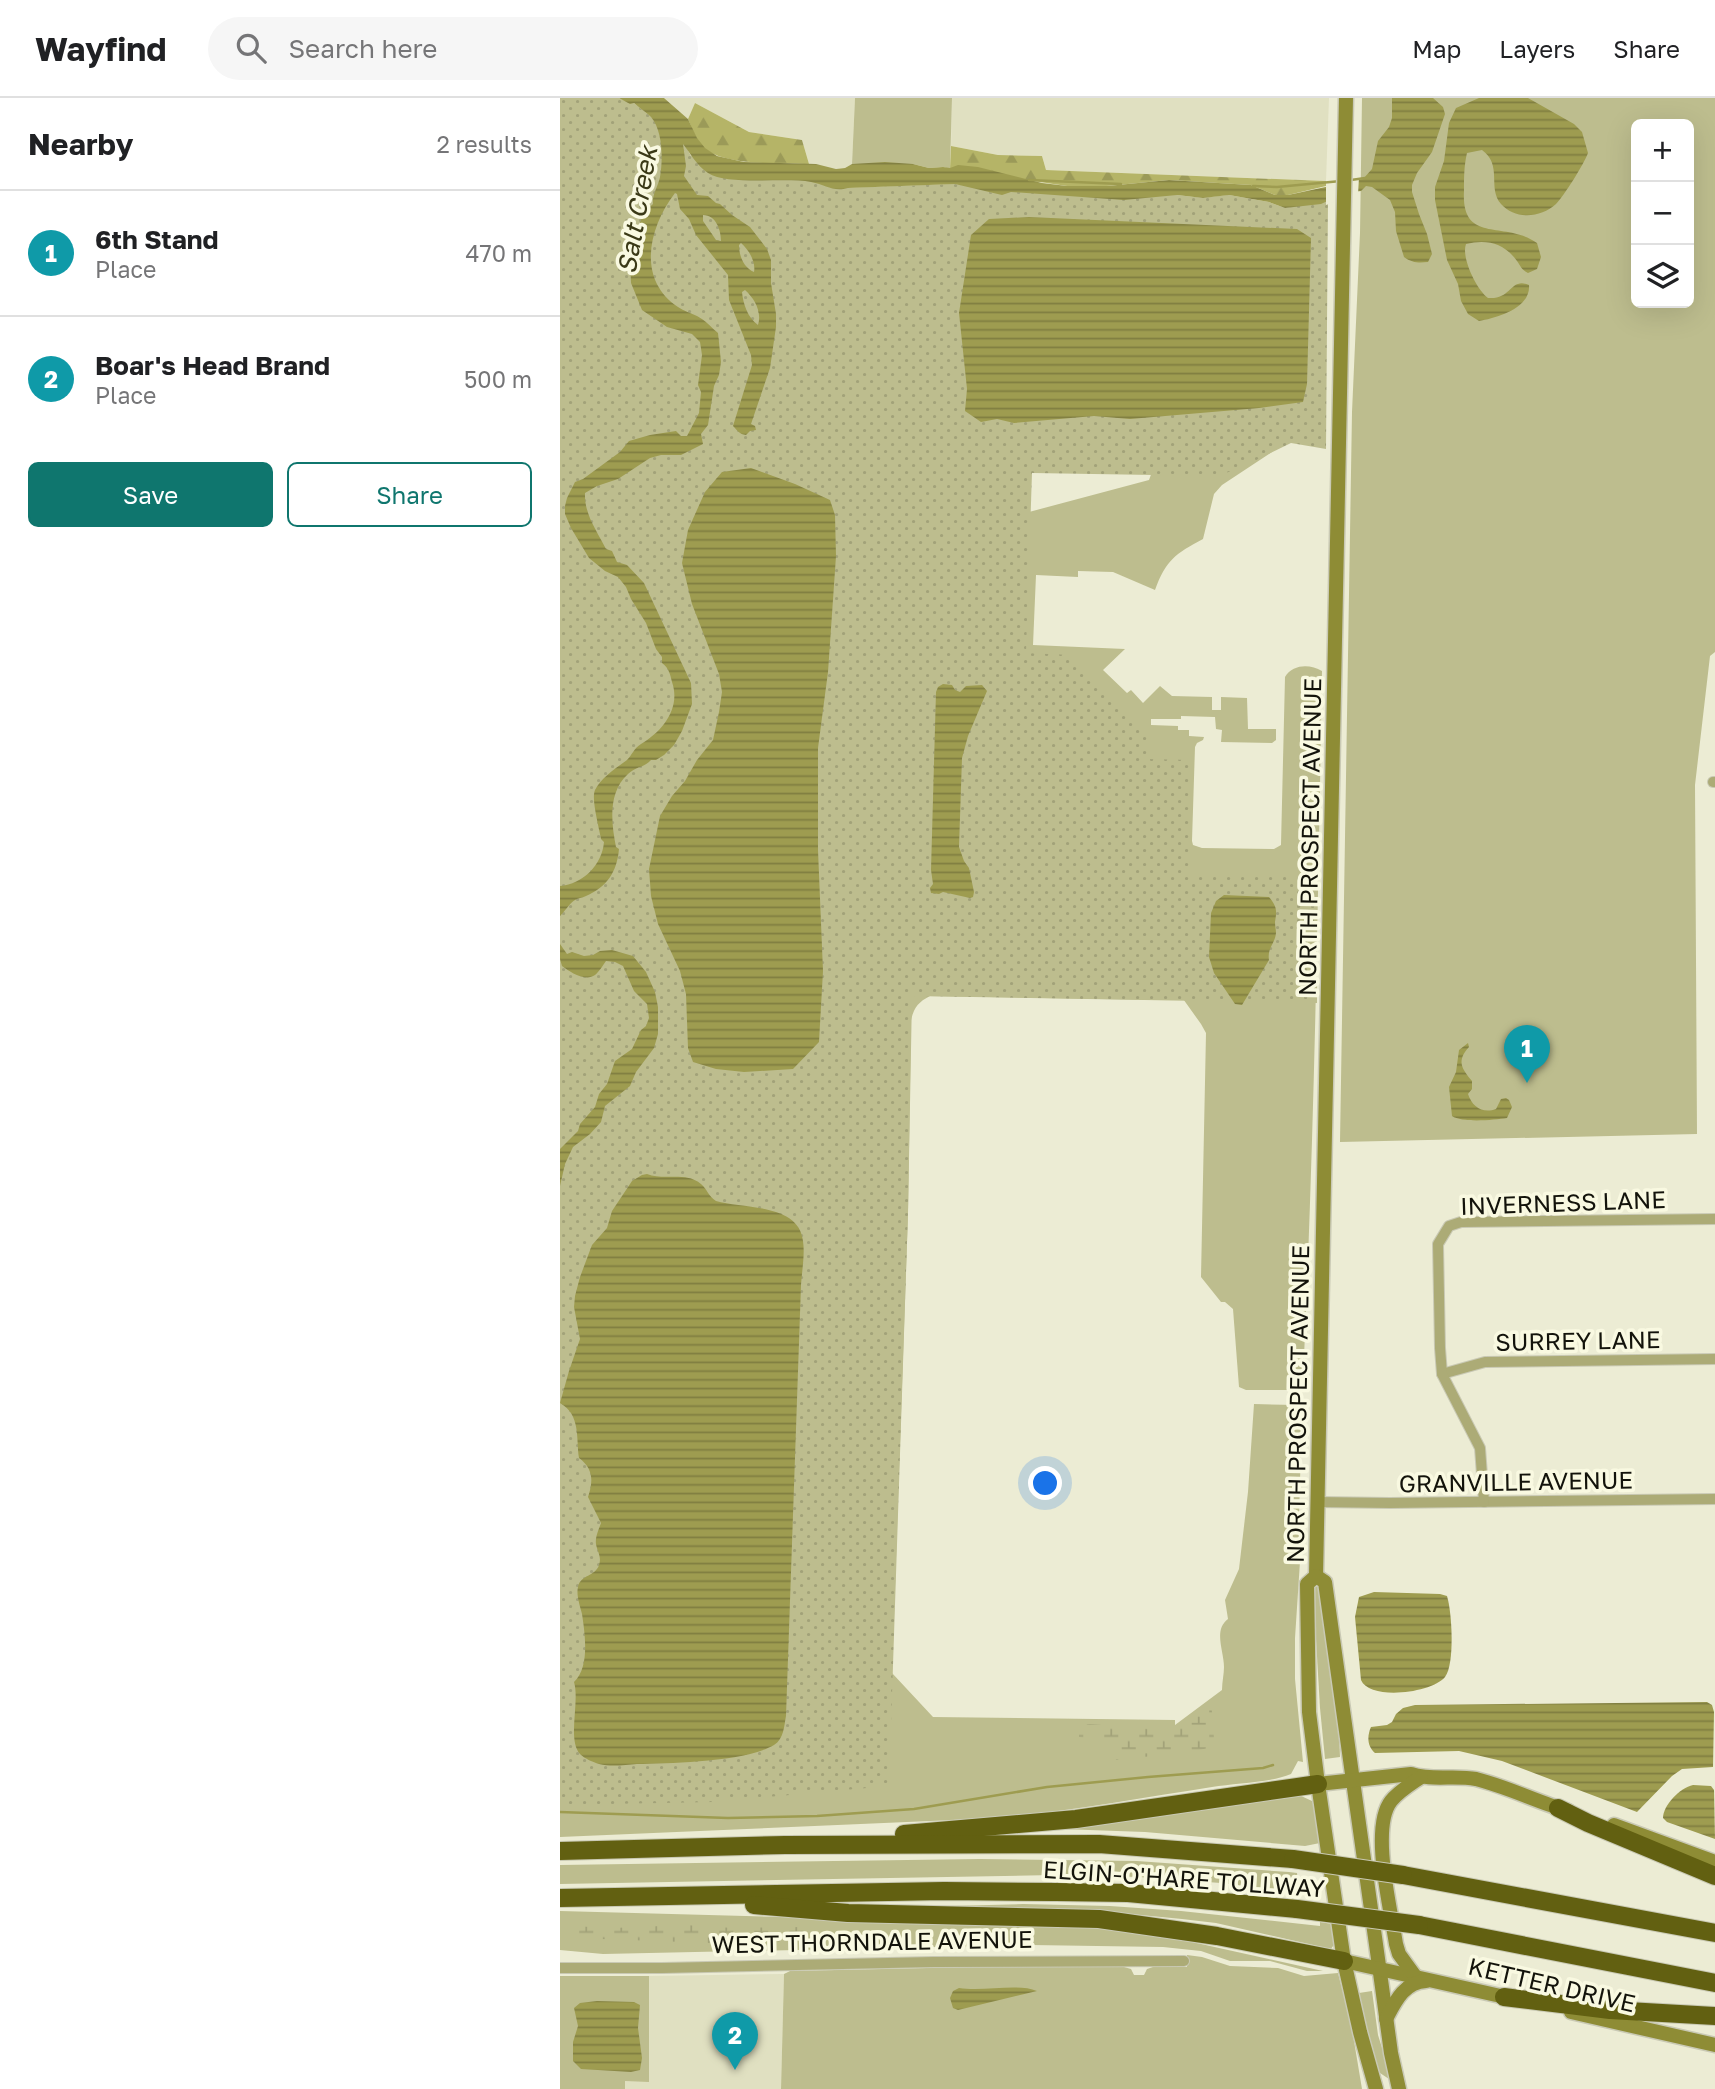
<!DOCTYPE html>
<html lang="en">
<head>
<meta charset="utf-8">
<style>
	:root { --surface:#fff; --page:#f6f6f6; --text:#202124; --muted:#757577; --line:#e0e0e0; --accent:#0f766e }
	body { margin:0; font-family:"Golos Text",sans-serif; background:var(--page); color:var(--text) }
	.controls { position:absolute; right:21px; top:21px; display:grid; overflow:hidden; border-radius:10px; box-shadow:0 7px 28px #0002 }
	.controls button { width:63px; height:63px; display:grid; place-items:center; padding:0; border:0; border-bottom:2px solid var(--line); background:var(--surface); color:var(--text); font:35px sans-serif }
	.you { position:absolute; left:486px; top:1386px; width:24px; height:24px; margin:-18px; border:5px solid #fff; border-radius:50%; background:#1a73e8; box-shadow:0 0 0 10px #1a73e833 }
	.badge { display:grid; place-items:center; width:46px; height:46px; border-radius:50%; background:var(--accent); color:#fff; font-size:23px; font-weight:700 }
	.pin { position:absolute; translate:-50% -58px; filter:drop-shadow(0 2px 4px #0008) }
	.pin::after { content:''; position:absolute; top:37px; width:24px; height:21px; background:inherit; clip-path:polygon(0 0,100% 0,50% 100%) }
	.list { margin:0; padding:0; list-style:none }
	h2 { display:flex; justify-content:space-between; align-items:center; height:91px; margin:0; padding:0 28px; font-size:30px }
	h2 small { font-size:23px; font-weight:400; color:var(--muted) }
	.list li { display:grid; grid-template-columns:46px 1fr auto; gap:21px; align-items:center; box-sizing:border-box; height:126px; padding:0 28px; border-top:2px solid var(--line) }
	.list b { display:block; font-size:26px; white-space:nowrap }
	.list p { margin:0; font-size:23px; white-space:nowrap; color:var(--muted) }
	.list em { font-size:23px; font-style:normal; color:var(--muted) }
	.actions { display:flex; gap:14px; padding:21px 28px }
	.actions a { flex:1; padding:16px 0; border:2px solid var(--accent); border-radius:10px; text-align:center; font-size:24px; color:var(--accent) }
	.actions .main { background:var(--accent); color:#fff }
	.icon { flex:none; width:38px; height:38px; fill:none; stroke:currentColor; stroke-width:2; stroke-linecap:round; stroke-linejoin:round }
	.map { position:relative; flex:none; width:1155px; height:1991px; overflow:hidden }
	header { display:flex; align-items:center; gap:42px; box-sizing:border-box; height:98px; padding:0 35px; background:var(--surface); border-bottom:2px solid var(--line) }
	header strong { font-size:33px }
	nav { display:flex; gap:38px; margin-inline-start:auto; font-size:24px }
	.search { width:490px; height:63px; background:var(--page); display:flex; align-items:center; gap:18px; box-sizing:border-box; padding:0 24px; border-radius:38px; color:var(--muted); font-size:26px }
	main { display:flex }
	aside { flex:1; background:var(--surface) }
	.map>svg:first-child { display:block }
	.built { fill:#e0e0c1 }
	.grass { fill:#bdbd8e; fill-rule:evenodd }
	.forest { fill:url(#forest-firs) }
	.wetland { fill:url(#wetland-marsh) }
	.park { fill:url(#park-dots) }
	.water { fill:url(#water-rules); fill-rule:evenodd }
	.pier { fill:#ececd4 }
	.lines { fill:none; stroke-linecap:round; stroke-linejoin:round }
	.stream { stroke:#9e9c50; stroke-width:2.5 }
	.street-casing { stroke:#c9c9b4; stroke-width:12 }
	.secondary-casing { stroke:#c9c9b4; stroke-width:17 }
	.highway-casing { stroke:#c9c9b4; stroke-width:20 }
	.street { stroke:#acab76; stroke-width:10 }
	.secondary { stroke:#8e8c35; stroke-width:14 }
	.highway { stroke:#626011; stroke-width:18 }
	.highway-bridge-casing { stroke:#c9c9b4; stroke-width:20; stroke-linecap:butt }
	.highway-bridge { stroke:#626011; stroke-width:18 }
	.labels { text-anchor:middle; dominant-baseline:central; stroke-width:7; stroke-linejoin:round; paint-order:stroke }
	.street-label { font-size:24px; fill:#13130b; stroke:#f9f9e1 }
	.water-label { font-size:26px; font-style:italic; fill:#3a3917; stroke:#f9f9e1 }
</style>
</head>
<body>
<header>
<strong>Wayfind</strong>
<div class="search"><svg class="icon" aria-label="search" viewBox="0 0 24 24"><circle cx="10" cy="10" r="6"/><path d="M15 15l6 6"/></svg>Search here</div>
<nav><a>Map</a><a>Layers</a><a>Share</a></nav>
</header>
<main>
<aside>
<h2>Nearby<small>2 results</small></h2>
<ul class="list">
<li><span class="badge" style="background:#0f9aa8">1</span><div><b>6th Stand</b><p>Place</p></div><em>470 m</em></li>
<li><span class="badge" style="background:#0f9aa8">2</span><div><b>Boar's Head Brand</b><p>Place</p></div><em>500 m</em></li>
</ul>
<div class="actions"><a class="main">Save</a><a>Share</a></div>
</aside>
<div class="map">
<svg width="1155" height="1991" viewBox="0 0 1155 1991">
	<defs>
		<pattern id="forest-firs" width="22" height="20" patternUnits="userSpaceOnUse" patternTransform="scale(1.75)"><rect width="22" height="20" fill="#b5b467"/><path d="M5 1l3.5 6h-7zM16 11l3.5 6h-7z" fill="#9b9a58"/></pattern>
		<pattern id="wetland-marsh" width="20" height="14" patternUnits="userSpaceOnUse" patternTransform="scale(1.75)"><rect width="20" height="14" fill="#bdbd8e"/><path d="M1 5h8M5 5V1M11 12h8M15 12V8" fill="none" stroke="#a2a279"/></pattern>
		<pattern id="park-dots" width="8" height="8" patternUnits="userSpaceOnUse" patternTransform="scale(1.75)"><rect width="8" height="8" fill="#bdbd8e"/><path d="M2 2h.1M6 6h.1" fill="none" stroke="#a2a279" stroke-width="1.8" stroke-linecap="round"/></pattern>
		<pattern id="water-rules" width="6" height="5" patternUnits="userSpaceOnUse" patternTransform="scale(1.75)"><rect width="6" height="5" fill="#9e9c50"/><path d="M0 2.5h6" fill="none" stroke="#807e41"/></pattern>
	</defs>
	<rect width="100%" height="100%" fill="#ececd4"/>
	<g class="built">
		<polygon points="104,0 295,0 292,66 285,70 276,71 249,66 242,42 189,34 135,5 128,21"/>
		<polygon points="392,0 769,0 766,83 486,72 482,58 438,57 391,48"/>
		<polygon points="224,1876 221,1991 65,1991 65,1983 89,1983 89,1878"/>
	</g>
	<g class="grass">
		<polygon points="295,0 392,0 390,71 383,69 369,70 353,66 292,66"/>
		<path d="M 802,0 L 1155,0 L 1155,554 L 1150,558 L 1135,687 L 1137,1036 L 780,1044 L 792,314 L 800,135 ZM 1076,26 L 1129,26 L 1129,205 L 1076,205 Z"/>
		<path d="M 131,58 L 288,90 L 395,86 L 643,100 L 669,97 L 424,426 L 589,382 L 592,374 L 712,354 L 662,387 L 654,396 L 643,441 C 615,456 606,462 595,492 L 553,474 L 518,473 L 518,479 L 476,477 L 473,547 L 565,551 L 543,572 L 567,595 L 571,592 L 583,605 L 600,588 L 612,598 L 652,599 L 652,612 L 661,612 L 661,599 L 687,600 L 688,631 L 716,631 L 716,642 L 712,645 L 661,644 L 662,632 L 656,631 L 655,619 L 621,618 L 621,621 L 591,621 L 591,627 L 618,628 L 618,632 L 629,632 L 629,638 L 644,639 L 643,642 L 637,645 L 635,649 L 632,743 L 633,747 L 642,750 L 714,751 L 721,747 L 725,579 C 733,566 750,566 762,573 C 758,809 754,1045 743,1281 L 741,1289 L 737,1292 L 686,1292 L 679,1289 L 673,1211 L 665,1204 L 661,1204 L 641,1179 L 646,935 L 641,926 L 621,898 L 608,896 L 599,902 L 370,898 C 358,904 354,910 351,922 L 348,1115 L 332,1575 L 373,1619 L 615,1622 L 615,1627 L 662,1592 C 662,1584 664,1576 664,1569 C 664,1553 653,1532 668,1521 L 665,1502 L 679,1471 L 688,1394 L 694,1306 L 736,1307 L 742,1311 L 739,1419 L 742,1433 L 735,1540 L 735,1581 L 743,1664 L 738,1663 L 731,1676 C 710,1685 675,1685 652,1689 C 581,1700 511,1713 440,1720 L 0,1739 L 0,1088 Z"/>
		<polygon points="753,1489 760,1489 779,1634 780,1659 765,1661 760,1610"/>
		<polygon points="739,1697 752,1703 754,1708 760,1745 745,1748 585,1734 501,1731 501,1729"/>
		<polygon points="420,1761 577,1763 729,1774 737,1775 739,1794 661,1785 579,1779 493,1777 0,1786 0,1767"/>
		<polygon points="463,1806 550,1808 621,1813 760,1828 760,1824 772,1826 775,1845 771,1851 656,1825 622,1821 570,1816 390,1808"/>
		<polygon points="0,1813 478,1826 543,1830 614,1840 763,1873 747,1873 710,1863 670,1863 641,1853 603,1849 472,1847 43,1856 0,1852"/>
		<polygon points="627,1857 642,1859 670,1868 718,1870 744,1878 778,1875 791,1925 802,1991 221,1991 224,1876 230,1873 461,1868 564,1869 571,1871 574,1877 584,1877 587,1871 593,1869 627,1869"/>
		<polygon points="0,1878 89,1878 89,1984 65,1983 65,1991 0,1991"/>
		<polygon points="812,1893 818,1937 831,1979 829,1981 817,1973 799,1904 799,1895"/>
	</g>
	<g class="forest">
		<path d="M 135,5 L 189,34 L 242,42 L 249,66 C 222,65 164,68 144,50 C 136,43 132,30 128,21 Z"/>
		<polygon points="391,48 438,57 482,58 486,72 766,83 766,88 728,97 715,97 691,87 609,82 547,88 507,88 390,71"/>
	</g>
	<g class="wetland">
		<polygon points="651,1602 654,1641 649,1650 628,1654 556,1662 553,1646 519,1639 519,1633 522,1627 530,1626 603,1632 615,1630"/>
		<polygon points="126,1827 173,1830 249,1829 250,1833 247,1842 241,1844 204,1843 151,1845 14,1840 10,1837 9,1828 54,1830"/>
	</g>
	<polygon class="park" points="0,0 59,0 70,5 74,5 124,45 131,58 221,82 251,84 278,93 288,90 395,86 442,97 451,94 617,97 643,100 669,97 709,104 725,110 768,102 766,351 731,345 676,372 654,378 472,375 466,555 511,557 590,635 586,661 631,662 629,776 757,780 757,905 352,898 348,1115 329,1688 153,1704 0,1707"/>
	<g class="water">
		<path d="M 59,0 L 104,0 L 128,21 L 137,40 L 145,50 L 157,58 L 184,64 L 256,66 L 276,71 L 285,70 L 292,66 L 325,64 L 353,66 L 369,70 L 383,69 L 390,70 L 398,67 L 418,69 L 482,85 L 507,88 L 547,88 L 609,82 L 691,87 L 715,97 L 728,97 L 803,81 L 812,71 L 818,43 L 829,29 L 832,20 L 832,0 L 873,0 L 883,9 L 885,16 L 872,54 L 857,75 L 852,87 L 852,94 L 859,116 L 867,136 L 872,156 L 868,164 C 859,165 852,165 844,159 L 836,133 L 835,114 L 830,102 L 812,89 L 806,88 L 801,93 L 785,95 L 761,106 L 725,110 L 709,104 L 669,97 L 643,100 L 617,97 L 564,102 L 451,94 L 442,97 L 395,86 L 288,90 C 273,94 266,87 251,84 C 225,79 168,88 148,75 C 137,68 130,55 123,46 L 126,68 L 124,78 L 137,97 L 148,98 L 156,105 L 160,106 L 172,117 L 190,129 L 207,151 L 211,162 L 211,185 L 216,216 L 216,229 L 210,270 L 191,326 L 195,328 L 196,332 L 190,333 L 186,337 C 179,336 178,333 173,328 L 192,267 L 191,257 L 169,202 L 168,177 L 136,137 L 129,121 L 120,111 L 117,96 L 115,95 C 89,129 76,181 118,209 C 124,213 131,215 137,218 C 145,222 151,229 158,235 L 161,264 L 159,277 L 154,288 L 148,327 L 141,336 L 143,346 L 121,357 L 101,357 L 90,360 L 58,381 L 37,388 L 25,395 C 24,416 37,433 46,451 L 52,453 L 57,464 L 67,467 L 84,485 L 131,585 L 132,606 L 122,633 L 114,647 L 104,657 L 96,662 L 91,662 C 85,669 75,669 68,676 C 48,694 51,724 56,749 L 59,751 C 57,774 47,789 26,798 C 22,800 18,800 15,802 C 10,805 5,813 0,818 L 0,788 C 23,786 42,767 44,744 L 41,741 C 39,729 31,701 35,692 C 41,680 56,670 67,662 C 72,657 74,650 81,646 C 103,633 121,610 112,584 C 110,576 109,570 102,565 L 102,559 L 96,551 L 86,525 L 71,501 L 66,489 L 58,479 L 45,473 L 29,460 L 11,430 L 5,416 L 5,408 L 7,400 L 15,384 L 23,381 L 60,354 L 69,343 L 90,337 L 116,333 L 121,338 L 127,338 L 139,315 L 141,294 L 138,287 L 142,257 L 140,244 L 132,236 L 107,229 L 82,212 L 71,185 L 70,164 C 75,157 79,145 75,138 L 84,114 L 93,106 C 92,96 98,89 100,79 C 103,62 103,33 91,19 C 86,14 79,10 74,5 L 70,6 ZM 143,117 C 156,117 161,132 161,143 L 156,142 L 143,123 ZM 181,145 C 189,152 196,164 194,174 C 184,170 179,158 179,147 ZM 185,192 C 195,201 202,214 198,227 C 188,220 183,206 182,194 Z"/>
		<path d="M 919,0 L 968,0 L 1014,26 L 1022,34 L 1028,55 C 1024,66 1004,98 996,106 C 981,120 955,122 941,106 C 927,90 943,67 922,52 L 907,55 C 904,68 904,79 904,93 C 901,147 945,122 977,145 L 981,159 L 977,171 L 968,175 C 962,172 961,169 957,163 C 944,145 927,141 906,146 C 901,159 916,191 928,200 C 952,202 950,179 969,187 C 971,210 937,220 919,223 L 908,216 L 901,203 L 898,186 L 887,162 L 875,102 L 875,89 L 884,63 L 889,25 L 896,10 Z"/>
		<polygon points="469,119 737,131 751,140 747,286 743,304 699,310 570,321 534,318 454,325 437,321 421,324 405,313 407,291 399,215 411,137 429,121"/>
		<polygon points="191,370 235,386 270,402 275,417 276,458 268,574 258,650 258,752 263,873 259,944 233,971 184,974 156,971 133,964 128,950 126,896 120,873 98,826 91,798 89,771 100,718 112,698 125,683 137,662 153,642 159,614 162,594 159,576 132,506 122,465 128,432 145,394 162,374"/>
		<polygon points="383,586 392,587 395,592 400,594 406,588 422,587 427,593 408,638 402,660 399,749 404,763 409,770 414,794 413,799 410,800 383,794 379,796 371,795 370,790 373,786 371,772 376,594 378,589"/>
		<path d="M 664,797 L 709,799 C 717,809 717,812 715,824 C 715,828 716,832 716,835 C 715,846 707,850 709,862 L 682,907 L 675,906 L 654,875 L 649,859 L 651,815 L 656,803 Z"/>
		<path d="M 0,846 L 7,856 L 12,854 L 24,858 L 33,857 L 40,853 L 52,852 L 73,858 L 86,874 L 95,894 L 98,909 L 98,936 L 94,950 L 76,974 L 70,988 L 45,1008 L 41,1024 L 30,1036 L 13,1049 L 5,1066 L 0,1088 L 0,1051 L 18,1033 L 20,1026 L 35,1009 L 39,996 L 47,986 L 55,963 L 72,951 L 81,932 L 86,928 L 89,920 L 87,906 L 74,893 L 63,868 L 55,864 L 46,863 C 43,867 39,874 35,877 C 25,884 10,874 2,868 L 0,861 Z"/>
		<path d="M 908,945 L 909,949 C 896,963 902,971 912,983 L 912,991 L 908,996 C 912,1009 923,1016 936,1011 L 941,1001 L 946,1000 L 949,1002 L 952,1009 L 947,1020 C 934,1022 902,1025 892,1018 L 889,989 L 896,974 L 899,952 Z"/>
		<path d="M 87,1076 C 104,1083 126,1073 141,1086 C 148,1092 148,1098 156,1103 C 183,1111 239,1105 243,1143 C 245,1157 242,1172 241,1187 L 226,1618 C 224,1628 224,1641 214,1647 C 185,1664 111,1665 77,1666 C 65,1667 51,1669 39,1666 C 33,1664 25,1661 20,1656 C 7,1642 20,1604 14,1584 C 30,1569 25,1536 22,1516 C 20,1508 16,1497 18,1489 C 20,1477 36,1478 39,1467 C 42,1459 37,1453 36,1446 C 35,1439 39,1431 41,1425 L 28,1399 C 33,1384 34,1371 19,1360 C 16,1340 21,1317 0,1305 L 9,1273 L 20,1241 L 14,1209 L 15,1198 L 20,1179 L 32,1147 L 47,1130 L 52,1113 L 72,1083 L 82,1077 Z"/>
		<path d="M 814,1494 L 880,1496 L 887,1498 C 892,1514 895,1566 885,1579 C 872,1595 810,1603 801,1582 L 795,1519 L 799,1499 Z"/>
		<path d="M 1147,1604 L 1152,1607 L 1154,1614 L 1153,1669 L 1122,1671 L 1112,1678 L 1077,1714 L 942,1663 L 899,1653 L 815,1655 C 807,1648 807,1638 811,1629 L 827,1627 L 832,1624 L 836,1616 L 843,1610 L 855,1607 Z"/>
		<path d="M 1133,1687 L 1151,1688 L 1154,1692 L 1155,1741 L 1107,1724 L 1103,1720 C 1103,1707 1120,1690 1133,1687 Z"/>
		<path d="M 399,1890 C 423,1894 458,1885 477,1893 L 398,1912 L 393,1910 L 390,1900 L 393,1893 Z"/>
		<polygon points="37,1903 74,1904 80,1907 78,1930 82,1960 80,1972 71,1974 21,1971 13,1963 13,1944 18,1928 14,1910 20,1905"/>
	</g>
	<polygon class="pier" points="799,79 798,97 786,99 766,107 766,85"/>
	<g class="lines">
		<g class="stream">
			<polyline points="469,82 561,86"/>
			<polyline points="791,82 805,80"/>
			<polyline points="693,88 717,89 781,83"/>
			<polyline points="0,1714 168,1720 257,1718 354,1711 487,1689 588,1679 703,1670 713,1667"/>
		</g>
		<defs>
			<g id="street">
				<polyline points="1153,684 1155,684"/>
				<polyline points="882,1276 925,1264 1155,1261"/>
				<polyline points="757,1404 830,1405 1155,1401"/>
				<polyline points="924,1404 920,1350 882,1276 880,1250 878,1146 889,1128 901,1124 1155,1121"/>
				<polyline points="0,1870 102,1870 373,1864 624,1863"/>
			</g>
			<g id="secondary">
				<polyline points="786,0 756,1478 747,1486 749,1614 758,1686 784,1863 800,1934 816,1991"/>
				<polyline points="756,1478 765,1484 822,1889 831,1955 839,1991"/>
				<path d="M 758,1686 L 851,1676 C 872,1683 894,1677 916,1681 C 948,1689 977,1704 1008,1713"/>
				<polyline points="1054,1727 1155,1764"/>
				<polyline points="784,1863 954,1901"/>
				<path d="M 855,1878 L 839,1856 L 836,1846 C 831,1812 810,1730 831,1703 C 839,1693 851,1686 861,1679"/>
				<polyline points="1011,1914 1155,1947"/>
				<path d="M 826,1921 C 835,1904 844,1884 866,1883"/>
			</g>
			<g id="highway">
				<polyline points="998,1710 1028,1725 1155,1778"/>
				<polyline points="344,1736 516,1721 758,1686"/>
				<polyline points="0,1753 225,1747 539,1746 733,1761"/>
				<polyline points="843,1777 1155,1835"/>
				<polyline points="0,1800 384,1793 496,1794 568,1795 737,1811"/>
				<polyline points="194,1807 288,1815 539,1821 657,1838 784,1863"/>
				<polyline points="859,1827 1155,1885"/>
				<polyline points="944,1899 1050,1912 1155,1918"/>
			</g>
		</defs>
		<use href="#street" class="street-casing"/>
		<use href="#secondary" class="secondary-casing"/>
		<use href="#highway" class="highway-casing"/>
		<use href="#street" class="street"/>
		<use href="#secondary" class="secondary"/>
		<use href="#highway" class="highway"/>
		<defs>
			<g id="highway-bridge">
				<polyline points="733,1761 843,1777"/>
				<polyline points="737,1811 859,1827"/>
			</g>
		</defs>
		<use href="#highway-bridge" class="highway-bridge-casing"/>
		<use href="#highway-bridge" class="highway-bridge"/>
	</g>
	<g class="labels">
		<g class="street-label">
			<text transform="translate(749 739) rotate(-89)">NORTH PROSPECT AVENUE</text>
			<text transform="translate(1003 1104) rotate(-2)">INVERNESS LANE</text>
			<text transform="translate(1018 1242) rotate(-1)">SURREY LANE</text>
			<text transform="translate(737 1306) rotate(-89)">NORTH PROSPECT AVENUE</text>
			<text transform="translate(956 1383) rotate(-1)">GRANVILLE AVENUE</text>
			<text transform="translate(624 1780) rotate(4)">ELGIN-O'HARE TOLLWAY</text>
			<text transform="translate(312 1843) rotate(-1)">WEST THORNDALE AVENUE</text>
			<text transform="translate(992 1886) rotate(13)">KETTER DRIVE</text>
		</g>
		<g class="water-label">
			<text transform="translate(77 112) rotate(-80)">Salt Creek</text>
		</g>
	</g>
</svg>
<div class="controls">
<button>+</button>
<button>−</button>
<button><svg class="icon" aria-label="layers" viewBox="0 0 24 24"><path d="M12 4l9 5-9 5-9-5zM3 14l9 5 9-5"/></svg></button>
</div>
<div class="you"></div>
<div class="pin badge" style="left:967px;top:985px;background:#0f9aa8">1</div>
<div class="pin badge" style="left:175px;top:1972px;background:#0f9aa8">2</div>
</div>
</main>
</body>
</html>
